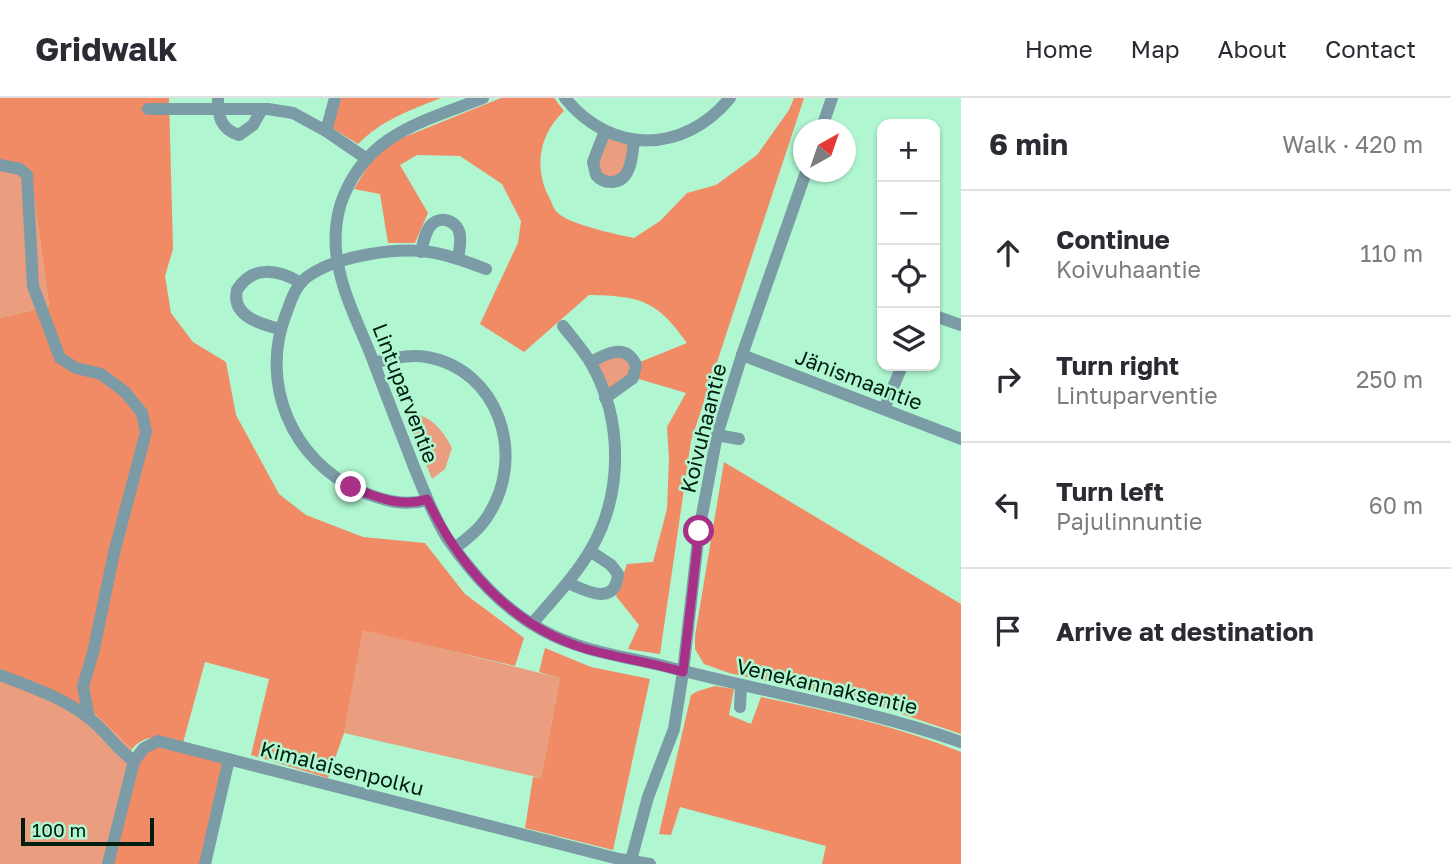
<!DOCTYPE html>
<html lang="en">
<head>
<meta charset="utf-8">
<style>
	:root { --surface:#fff; --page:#f2f2f3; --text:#2b2b33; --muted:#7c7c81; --line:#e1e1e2 }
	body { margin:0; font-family:"Golos Text",sans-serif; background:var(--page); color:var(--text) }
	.controls { position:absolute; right:21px; top:21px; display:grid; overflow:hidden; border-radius:14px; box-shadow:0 2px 5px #0004 }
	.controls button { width:63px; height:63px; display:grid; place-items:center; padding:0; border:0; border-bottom:2px solid var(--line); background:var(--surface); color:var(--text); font:35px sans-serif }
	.compass { position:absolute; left:793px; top:21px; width:63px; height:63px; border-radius:50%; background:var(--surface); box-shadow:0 2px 5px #0004; rotate:40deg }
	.scale { position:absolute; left:21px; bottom:18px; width:133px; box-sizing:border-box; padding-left:7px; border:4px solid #011d10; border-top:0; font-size:19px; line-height:24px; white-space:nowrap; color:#011d10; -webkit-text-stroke:5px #aff6d1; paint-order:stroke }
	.stop { position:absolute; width:21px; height:21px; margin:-16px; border:5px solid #a83187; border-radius:50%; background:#fff }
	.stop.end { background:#a83187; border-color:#fff; box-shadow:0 2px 7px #0008 }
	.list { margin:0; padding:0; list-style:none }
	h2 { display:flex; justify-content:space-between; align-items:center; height:91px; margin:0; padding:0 28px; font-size:30px }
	h2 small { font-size:23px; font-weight:400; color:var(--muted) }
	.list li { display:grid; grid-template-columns:46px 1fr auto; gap:21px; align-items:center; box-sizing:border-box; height:126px; padding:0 28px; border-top:2px solid var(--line) }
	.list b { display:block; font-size:26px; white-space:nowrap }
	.list p { margin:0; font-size:23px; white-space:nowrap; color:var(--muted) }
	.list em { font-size:23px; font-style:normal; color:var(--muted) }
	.icon { flex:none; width:38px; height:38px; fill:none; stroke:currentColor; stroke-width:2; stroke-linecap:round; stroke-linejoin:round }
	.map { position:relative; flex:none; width:961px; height:766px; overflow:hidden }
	header { display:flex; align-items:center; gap:42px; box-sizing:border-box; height:98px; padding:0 35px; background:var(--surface); border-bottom:2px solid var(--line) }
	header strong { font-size:33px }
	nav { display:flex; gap:38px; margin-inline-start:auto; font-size:24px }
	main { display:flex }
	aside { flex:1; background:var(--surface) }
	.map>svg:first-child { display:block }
	.green { fill:#eb9d80 }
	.forest { fill:#f08b66 }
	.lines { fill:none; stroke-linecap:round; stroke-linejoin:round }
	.minor { stroke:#7b9ba6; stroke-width:12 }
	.route { stroke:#a83187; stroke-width:9 }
	.labels { text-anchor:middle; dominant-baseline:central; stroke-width:5; stroke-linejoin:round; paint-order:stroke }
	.street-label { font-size:21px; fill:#011d10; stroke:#aff6d1 }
</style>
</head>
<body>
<header>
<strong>Gridwalk</strong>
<nav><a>Home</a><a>Map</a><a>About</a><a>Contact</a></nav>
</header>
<main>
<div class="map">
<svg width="961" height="766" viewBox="0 0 961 766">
	<rect width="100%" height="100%" fill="#aff6d1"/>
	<g class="green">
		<polygon points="606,35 633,43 619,82 596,76"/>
		<polygon points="0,71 15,74 32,83 49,208 0,220"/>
		<polygon points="623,255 635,274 607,296 594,264"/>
		<path d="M 405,314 C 429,316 441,329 452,350 L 445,371 L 432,381 Z"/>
		<polygon points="363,531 560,580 541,680 344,635"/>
		<polygon points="0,571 91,612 132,651 103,766 0,766"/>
	</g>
	<g class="forest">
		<path d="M 0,0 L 169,0 L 173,151 L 165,178 L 171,215 L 193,244 L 226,264 L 236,317 L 279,396 L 306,417 L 363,439 L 425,445 L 465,496 L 524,540 L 515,568 L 363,532 L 344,635 L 328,680 L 251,657 L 269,581 L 205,564 L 183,645 C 164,640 146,634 132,651 L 91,612 L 0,571 L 0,220 L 49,208 L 32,83 L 15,74 L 0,71 Z"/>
		<path d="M 341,0 L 441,0 C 410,12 382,22 358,46 L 332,30 Z"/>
		<path d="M 501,0 L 554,0 L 564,13 C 539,36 533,71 550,101 C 552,105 554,112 558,115 C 568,126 619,137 634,140 L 660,123 L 687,95 L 716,87 L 757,57 L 789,12 L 794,0 L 804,0 L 691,343 L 660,556 L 628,551 L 639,527 L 616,498 L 627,466 L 653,464 L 667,411 L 669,361 L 667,329 L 686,295 L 639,281 L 640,264 L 687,245 C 657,202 640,198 589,197 L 524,254 L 480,226 L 518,145 L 521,123 L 502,86 L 460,58 L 417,57 L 400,67 L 428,115 L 415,145 L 388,145 L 380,96 L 354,91 L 369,66 L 392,44 Z"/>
		<polygon points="724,364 961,506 961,636 875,607 729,575 704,566 695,551 695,538"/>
		<polygon points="545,550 591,569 650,581 613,752 525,730 533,679 541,680 560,580 539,574"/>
		<path d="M 715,588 L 734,591 L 729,617 L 751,626 L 761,599 C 829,613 897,628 961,654 L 961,766 L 822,766 L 826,748 L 680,709 L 671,737 L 659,736 L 691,597 L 698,593 Z"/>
		<polygon points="153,648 226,663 201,766 112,766 137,664"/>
	</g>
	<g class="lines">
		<g class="minor">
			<path d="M 218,0 C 218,18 220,31 239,37 L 253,27 L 262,11"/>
			<path d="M 483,0 C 422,24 365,36 341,105 C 335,124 334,147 338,166 C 344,200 362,233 374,265 C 387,300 401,335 414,369 C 424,393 433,418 447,440 C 473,477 502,510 542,532 C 580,553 623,558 664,568 C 763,594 864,610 961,644"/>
			<path d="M 565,0 C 611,57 684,56 730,0"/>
			<polyline points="148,11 268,11 293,15 326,33 367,61"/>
			<polyline points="821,32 832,0"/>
			<polyline points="326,33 335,0"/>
			<path d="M 605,33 L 593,64 L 596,77 C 600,82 604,84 611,84 C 632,84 632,57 634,42"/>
			<polyline points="0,67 20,71 27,77 33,188 60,260 76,270 101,276 125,294 142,315 146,334 114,455 93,555 83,588 89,620"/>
			<path d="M 421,154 C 423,145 425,134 431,127 C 442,116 459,124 460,138 C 461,146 459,154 458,161"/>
			<polyline points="935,218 961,227"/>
			<path d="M 280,231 C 260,226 231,218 237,192 C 253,166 279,172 301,185"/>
			<polyline points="742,257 961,341"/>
			<path d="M 591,264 C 607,255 626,245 636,267 L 633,280 L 605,300"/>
			<path d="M 374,265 C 391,260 409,256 427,259 C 499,272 526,357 489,416 C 481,430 468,440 455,450"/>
			<polyline points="884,311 902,268"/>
			<polyline points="717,337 739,341"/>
			<path d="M 427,402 C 404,409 382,402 360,393 C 292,363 259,285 286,216 C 291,203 295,188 307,179 C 335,158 396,149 430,154 C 449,157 468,164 486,171"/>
			<path d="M 568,485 C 586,493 615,509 618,476 L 611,467 L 590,453"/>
			<path d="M 532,526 C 552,502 575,479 591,451 C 623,396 623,323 592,267 C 584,253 573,241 563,228"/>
			<path d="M 0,577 C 31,589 64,600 90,621 C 107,634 115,650 134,663"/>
			<polyline points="740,609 741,587"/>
			<polyline points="108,766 134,663 144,650 158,643 619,761 650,766"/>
			<polyline points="205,766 229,661"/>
			<polyline points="630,766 648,699 674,631 683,574 699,433 717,337 742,257 806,74"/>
		</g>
	</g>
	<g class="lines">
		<path class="route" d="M 351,389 C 376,399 401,410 427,401 C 460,469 510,526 583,550 C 616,560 651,564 683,574 L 699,433"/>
	</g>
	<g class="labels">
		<g class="street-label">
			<text transform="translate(859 281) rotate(21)">Jänismaantie</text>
			<text transform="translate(406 295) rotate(69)">Lintuparventie</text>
			<text transform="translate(703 330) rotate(-76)">Koivuhaantie</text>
			<text transform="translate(827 588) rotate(13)">Venekannaksentie</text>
			<text transform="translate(342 670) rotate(14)">Kimalaisenpolku</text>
		</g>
	</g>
</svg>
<div class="controls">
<button>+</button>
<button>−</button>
<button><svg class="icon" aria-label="locate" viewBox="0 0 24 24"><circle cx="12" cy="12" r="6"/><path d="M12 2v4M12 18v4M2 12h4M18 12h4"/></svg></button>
<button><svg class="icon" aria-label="layers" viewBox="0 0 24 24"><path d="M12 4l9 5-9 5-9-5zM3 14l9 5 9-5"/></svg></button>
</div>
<svg class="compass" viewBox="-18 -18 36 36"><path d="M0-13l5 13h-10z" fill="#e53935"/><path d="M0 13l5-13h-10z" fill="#7c7c81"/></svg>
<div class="scale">100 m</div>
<div class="stop" style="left:699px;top:433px"></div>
<div class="stop end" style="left:351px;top:389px"></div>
</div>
<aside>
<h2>6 min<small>Walk · 420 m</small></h2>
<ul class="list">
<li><svg class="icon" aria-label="ahead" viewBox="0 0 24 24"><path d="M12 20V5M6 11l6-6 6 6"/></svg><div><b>Continue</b><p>Koivuhaantie</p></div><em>110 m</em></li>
<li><svg class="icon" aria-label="right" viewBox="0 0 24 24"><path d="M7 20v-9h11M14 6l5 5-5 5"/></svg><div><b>Turn right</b><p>Lintuparventie</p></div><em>250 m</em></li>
<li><svg class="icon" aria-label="left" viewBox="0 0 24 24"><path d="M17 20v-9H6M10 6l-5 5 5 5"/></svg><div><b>Turn left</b><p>Pajulinnuntie</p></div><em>60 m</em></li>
<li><svg class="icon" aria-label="arrive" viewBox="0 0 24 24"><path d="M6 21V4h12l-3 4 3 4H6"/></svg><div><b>Arrive at destination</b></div></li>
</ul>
</aside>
</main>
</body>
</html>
